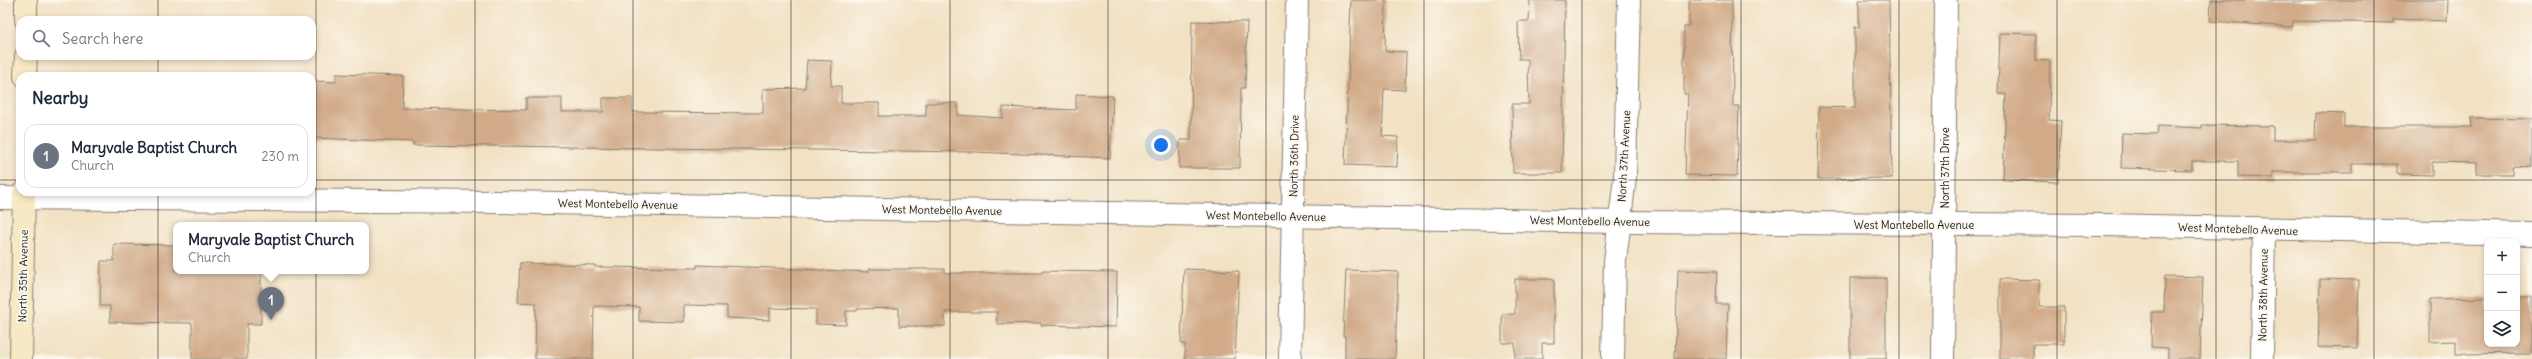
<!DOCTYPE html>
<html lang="en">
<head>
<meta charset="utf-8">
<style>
	:root { --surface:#fff; --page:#f2f2f3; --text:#1f2937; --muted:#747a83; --line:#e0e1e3; --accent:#0b8043 }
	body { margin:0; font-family:Delius,sans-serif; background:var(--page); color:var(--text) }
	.controls { position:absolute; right:12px; bottom:12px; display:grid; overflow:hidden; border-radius:8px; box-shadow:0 2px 6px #0003 }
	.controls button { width:36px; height:36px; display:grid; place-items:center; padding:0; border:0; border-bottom:1px solid var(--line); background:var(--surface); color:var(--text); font:20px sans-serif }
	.you { position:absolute; left:1161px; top:145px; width:14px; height:14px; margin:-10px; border:3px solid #fff; border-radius:50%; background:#1a73e8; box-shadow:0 0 0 6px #1a73e833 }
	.badge { display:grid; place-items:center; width:26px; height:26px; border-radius:50%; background:var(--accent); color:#fff; font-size:13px; font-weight:700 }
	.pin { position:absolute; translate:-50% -33px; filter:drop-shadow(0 1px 2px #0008) }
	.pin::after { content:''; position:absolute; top:21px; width:14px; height:12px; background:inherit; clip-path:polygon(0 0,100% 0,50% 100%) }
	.popup { position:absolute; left:173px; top:222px; width:196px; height:52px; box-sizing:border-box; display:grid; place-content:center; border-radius:8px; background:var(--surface); filter:drop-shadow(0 1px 3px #0005); font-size:13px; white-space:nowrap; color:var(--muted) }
	.popup b { font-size:15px; color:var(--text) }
	.popup::after { content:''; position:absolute; left:50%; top:100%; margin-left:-8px; border:8px solid transparent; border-top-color:var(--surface) }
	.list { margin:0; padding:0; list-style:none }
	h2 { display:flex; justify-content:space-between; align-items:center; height:52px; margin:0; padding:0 16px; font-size:17px }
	h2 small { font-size:13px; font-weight:400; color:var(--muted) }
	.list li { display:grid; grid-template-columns:26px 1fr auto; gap:12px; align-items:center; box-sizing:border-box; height:64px; margin:0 8px 8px; padding:0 8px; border:1px solid var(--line); border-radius:12px }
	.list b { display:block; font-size:15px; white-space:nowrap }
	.list p { margin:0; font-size:13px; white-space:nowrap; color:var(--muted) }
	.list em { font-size:13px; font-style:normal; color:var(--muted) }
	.icon { flex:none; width:22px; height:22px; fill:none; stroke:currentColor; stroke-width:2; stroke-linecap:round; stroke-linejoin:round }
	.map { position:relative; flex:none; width:2532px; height:359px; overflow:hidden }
	.search { position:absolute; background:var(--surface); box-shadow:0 2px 6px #0003; left:16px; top:16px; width:300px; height:44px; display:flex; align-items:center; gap:10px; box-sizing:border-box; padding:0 14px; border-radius:12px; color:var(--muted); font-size:15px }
	.panel { position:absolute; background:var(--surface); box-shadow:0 2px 6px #0003; left:16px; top:72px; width:300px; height:124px; border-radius:12px }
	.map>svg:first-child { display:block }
	.building { fill:#d1aa88 }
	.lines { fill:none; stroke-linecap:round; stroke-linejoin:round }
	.street-casing { stroke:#877e70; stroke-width:24 }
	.secondary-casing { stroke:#877e70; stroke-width:24 }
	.street { stroke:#fff; stroke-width:22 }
	.secondary { stroke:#f7e9c3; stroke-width:22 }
	.grid { fill:none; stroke:#1c1c1c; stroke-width:1; stroke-opacity:0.55 }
	.labels { text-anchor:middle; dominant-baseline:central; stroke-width:3.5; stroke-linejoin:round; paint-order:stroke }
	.street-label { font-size:11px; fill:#1c1c1c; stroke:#fbf7ec }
</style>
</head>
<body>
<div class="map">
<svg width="2532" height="359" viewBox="0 0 2532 359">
	<rect width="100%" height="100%" fill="#fbf7ec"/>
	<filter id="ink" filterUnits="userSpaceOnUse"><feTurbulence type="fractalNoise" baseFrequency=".025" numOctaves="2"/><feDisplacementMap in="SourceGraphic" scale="8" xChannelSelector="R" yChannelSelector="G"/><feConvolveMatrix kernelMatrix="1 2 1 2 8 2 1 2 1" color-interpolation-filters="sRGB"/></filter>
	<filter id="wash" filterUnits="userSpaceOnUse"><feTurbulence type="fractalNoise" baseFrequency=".012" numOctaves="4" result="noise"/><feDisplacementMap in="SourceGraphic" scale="16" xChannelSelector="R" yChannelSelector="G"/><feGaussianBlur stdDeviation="0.9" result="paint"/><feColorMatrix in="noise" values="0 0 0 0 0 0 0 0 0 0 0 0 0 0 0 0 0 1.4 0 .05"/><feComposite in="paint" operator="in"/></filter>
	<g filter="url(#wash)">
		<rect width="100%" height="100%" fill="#f2e1c3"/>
		<g id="blocks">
			<g class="building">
				<polygon points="1351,0 1386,0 1385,51 1406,52 1405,90 1384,89 1382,136 1398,137 1397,167 1345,165"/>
				<polygon points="1530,0 1565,0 1562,173 1513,173 1512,104 1529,104 1528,59 1519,59 1518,21 1529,21"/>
				<polygon points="1689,0 1732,0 1733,106 1739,106 1737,176 1685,175 1688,94 1684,94 1684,26 1689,26"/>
				<polygon points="1859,0 1889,0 1892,178 1818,179 1819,107 1855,108 1855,27 1859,27"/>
				<polygon points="2211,0 2448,0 2447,21 2393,19 2393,23 2293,21 2292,27 2210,21"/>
				<polygon points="1192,21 1247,22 1245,88 1241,88 1240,168 1179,168 1180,140 1191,140"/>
				<polygon points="2000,33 2036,34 2036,60 2050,61 2049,120 2061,121 2058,182 2003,180 2006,94 1998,94"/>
				<polygon points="807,60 832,61 831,86 841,86 841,103 879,103 879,116 926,116 926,103 958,103 958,115 1003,118 1003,107 1076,110 1076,94 1113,96 1110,158 975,152 413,145 413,142 312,138 312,81 336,82 336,74 403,76 402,108 526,110 526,98 562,98 562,112 603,112 603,98 632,98 632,112 763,113 763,89 805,88"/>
				<polygon points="2316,113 2344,114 2344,127 2472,127 2471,118 2532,119 2532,167 2512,166 2512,174 2477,174 2477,163 2432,162 2432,175 2398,174 2398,164 2352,164 2352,172 2273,172 2273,178 2238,177 2238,161 2192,161 2192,170 2121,168 2122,133 2157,134 2158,126 2202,128 2202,125 2273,126 2273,140 2315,140"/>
				<polygon points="114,244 176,245 176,271 261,271 261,324 247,324 247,359 192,359 192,323 110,322 110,306 100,306 101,261 114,261"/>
				<polygon points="520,263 595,265 595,267 697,268 697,265 869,272 869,269 945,269 945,273 1042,273 1042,271 1117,272 1116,327 1041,325 1041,323 997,324 997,312 945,312 945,326 899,326 899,308 857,309 857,311 846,311 846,325 816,324 816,309 770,308 770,320 727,318 727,306 684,305 684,322 639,321 639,307 594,306 593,359 535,359 536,303 518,302"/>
				<polygon points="1184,269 1239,271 1235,359 1185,359 1185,344 1181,344"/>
				<polygon points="1346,270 1398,272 1395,359 1345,359 1345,336 1343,336"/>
				<polygon points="1678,270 1717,271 1716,304 1728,304 1726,359 1675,359"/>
				<polygon points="2165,276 2203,277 2200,359 2168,359 2168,348 2151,347 2152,312 2164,312"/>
				<rect x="1850" y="278" width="36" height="81"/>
				<polygon points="1515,279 1554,279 1554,343 1542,343 1542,359 1515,359 1515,343 1502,343 1502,314 1515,314"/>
				<polygon points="2000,279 2039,280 2039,307 2064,307 2064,344 2033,344 2033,359 2000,359"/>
				<polygon points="2320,279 2359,280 2357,348 2318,347"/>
				<polygon points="2517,297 2532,297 2532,353 2456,354 2456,341 2430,342 2430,299 2487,298 2487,344 2517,344"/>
			</g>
		</g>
	</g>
	<g filter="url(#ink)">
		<use href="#blocks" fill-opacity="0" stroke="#877e70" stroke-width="1"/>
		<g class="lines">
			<defs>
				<g id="street">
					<polyline points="0,198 496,202 1620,222 2103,225 2532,234"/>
					<polyline points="1290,359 1297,0"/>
					<polyline points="1613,359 1615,261 1625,177 1629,0"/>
					<polyline points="1943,359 1946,0"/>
					<polyline points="2262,359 2264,230"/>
				</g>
				<g id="secondary">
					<polyline points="26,20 26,0"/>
					<polyline points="25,76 26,56"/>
					<polyline points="21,359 24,192"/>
				</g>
			</defs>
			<use href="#street" class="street-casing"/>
			<use href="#secondary" class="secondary-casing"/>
			<use href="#street" class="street"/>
			<use href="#secondary" class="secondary"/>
		</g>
	</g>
	<path class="grid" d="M 158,0 L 158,20M 316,0 L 316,359M 475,0 L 475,359M 633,0 L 633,359M 791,0 L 791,359M 950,0 L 950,359M 1108,0 L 1108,359M 1266,0 L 1266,359M 1424,0 L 1424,359M 1582,0 L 1582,359M 1741,0 L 1741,359M 1899,0 L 1899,359M 2057,0 L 2057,359M 2216,0 L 2216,359M 2374,0 L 2374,359M 158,56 L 158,76M 0,180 L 20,180M 312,180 L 2532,180M 158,192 L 158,359"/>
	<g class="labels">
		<g class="street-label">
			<text transform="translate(1294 156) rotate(-89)">North 36th Drive</text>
			<text transform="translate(1624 156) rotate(-87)">North 37th Avenue</text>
			<text transform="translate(1945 168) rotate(-90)">North 37th Drive</text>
			<text transform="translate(618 204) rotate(1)">West Montebello Avenue</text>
			<text transform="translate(942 210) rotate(1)">West Montebello Avenue</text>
			<text transform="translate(1266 216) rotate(1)">West Montebello Avenue</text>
			<text transform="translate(1590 221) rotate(1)">West Montebello Avenue</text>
			<text x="1914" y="225">West Montebello Avenue</text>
			<text transform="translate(2238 229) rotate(2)">West Montebello Avenue</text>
			<text transform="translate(23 276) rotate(-89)">North 35th Avenue</text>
			<text transform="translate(2263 295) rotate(-89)">North 38th Avenue</text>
		</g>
	</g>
</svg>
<div class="controls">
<button>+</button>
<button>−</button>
<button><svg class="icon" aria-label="layers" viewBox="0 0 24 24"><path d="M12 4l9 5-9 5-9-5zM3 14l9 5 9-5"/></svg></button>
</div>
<div class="you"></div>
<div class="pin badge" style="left:271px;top:320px;background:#6b7280">1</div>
<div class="popup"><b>Maryvale Baptist Church</b>Church</div>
<div class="search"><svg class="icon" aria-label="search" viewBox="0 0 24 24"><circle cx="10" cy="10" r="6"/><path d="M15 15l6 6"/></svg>Search here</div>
<section class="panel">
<h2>Nearby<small></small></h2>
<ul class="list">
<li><span class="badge" style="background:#6b7280">1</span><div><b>Maryvale Baptist Church</b><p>Church</p></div><em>230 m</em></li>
</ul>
</section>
</div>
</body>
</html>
